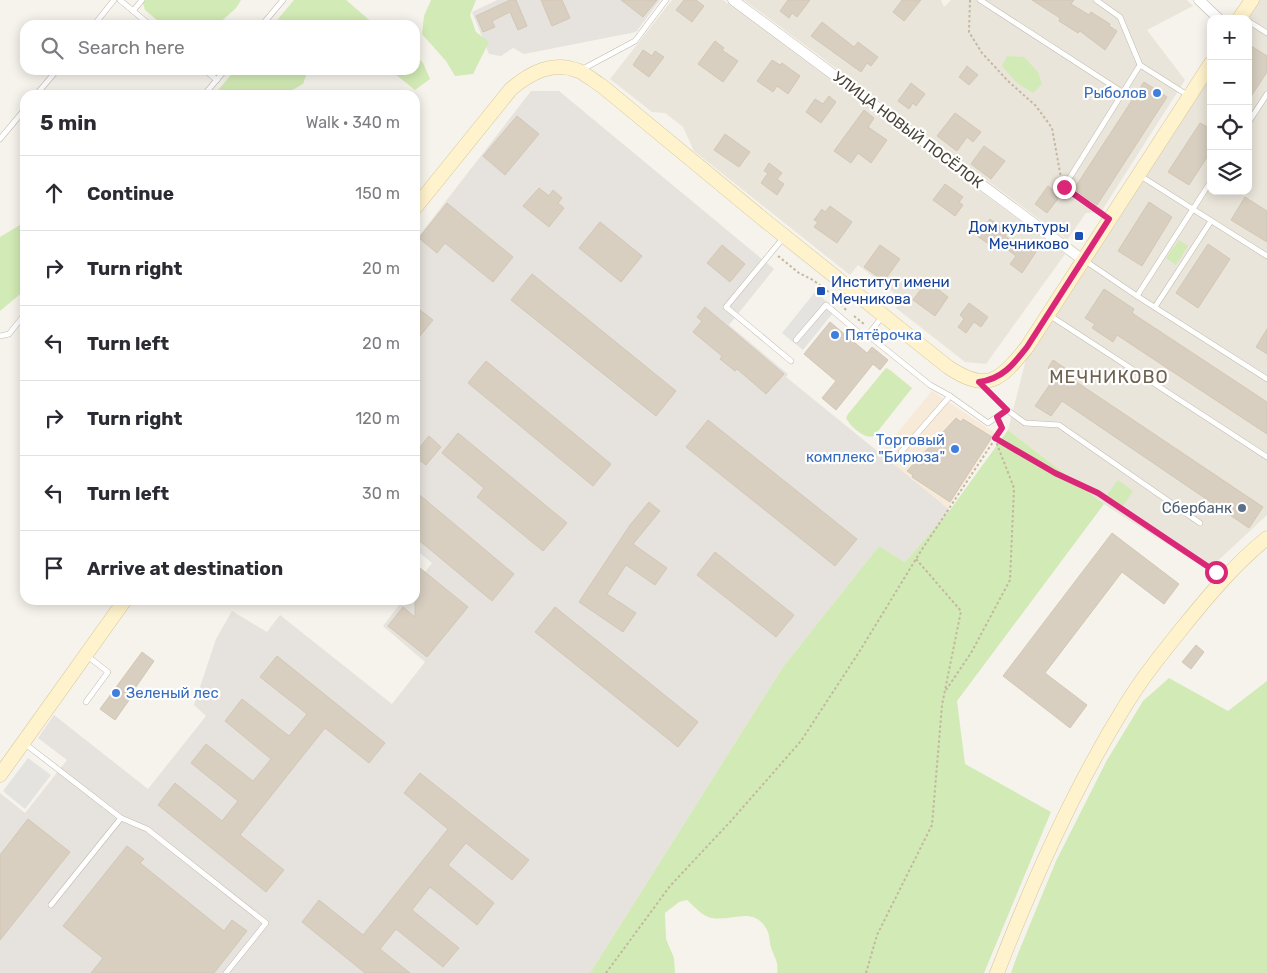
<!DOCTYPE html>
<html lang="en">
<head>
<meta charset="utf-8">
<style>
	:root { --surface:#fff; --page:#f7f7f7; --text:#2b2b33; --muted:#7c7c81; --line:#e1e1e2 }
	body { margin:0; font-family:Rubik,sans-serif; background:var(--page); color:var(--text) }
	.controls { position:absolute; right:15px; top:15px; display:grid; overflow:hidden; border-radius:10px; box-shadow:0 2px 12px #0003 }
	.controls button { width:45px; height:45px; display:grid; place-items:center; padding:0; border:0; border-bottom:1px solid var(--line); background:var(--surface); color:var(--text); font:25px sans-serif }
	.stop { position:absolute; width:15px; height:15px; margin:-11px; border:4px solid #db2777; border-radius:50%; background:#fff }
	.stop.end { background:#db2777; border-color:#fff; box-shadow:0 1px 5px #0008 }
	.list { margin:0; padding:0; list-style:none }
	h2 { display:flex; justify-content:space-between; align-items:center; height:65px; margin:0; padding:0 20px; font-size:21px }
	h2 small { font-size:16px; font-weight:400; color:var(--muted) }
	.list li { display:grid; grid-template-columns:32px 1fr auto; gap:15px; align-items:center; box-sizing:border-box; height:75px; padding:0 20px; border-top:1px solid var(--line) }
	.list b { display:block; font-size:19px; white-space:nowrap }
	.list em { font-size:16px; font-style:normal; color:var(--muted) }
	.icon { flex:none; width:28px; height:28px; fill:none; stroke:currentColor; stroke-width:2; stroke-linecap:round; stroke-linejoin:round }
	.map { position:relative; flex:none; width:1267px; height:973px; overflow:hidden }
	.search { position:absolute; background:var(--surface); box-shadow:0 2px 12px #0003; left:20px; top:20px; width:400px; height:55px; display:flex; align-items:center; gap:12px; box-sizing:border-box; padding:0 18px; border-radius:15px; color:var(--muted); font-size:19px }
	.panel { position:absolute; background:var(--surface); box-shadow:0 2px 12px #0003; left:20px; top:90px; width:400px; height:515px; border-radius:15px }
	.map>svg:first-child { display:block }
	.residential { fill:#eae5da }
	.commercial { fill:#f7ead8 }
	.industrial { fill:#e6e2dd }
	.green { fill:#d2eab5 }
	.parking { fill:#e5e3e0 }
	.building { fill:#d8cfc1; stroke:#d3c7b4 }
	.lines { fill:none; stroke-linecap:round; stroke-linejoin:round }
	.lane-casing { stroke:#c2bbae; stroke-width:6 }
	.street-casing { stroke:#c2bbae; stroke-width:11 }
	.secondary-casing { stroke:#d6c79b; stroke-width:15 }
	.path { stroke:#c4b79f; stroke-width:2; stroke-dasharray:2.5 2.5; stroke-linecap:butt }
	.lane { stroke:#fff; stroke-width:5 }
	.street { stroke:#fff; stroke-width:10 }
	.secondary { stroke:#fff3cd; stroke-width:14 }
	.route { stroke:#db2777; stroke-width:6 }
	.shop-dot { fill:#3f7fe0; stroke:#fff; stroke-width:2 }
	.transit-dot { fill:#1a4fb4; stroke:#fff; stroke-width:2 }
	.service-dot { fill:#5c6f8a; stroke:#fff; stroke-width:2 }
	.labels { text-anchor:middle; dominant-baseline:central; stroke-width:4.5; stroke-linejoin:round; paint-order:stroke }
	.shop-label { font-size:15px; fill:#366cbe; stroke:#fff; text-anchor:end }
	.street-label { font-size:15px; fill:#4b4439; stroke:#fff }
	.transit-label { font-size:15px; fill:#164399; stroke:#fff; text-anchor:end }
	.service-label { font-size:15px; fill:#4e5e75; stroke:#fff; text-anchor:end }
	.quarter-label { font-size:18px; letter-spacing:1px; fill:#6e6250; stroke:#fff }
</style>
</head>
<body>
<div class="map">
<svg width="1267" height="973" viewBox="0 0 1267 973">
	<rect width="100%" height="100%" fill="#f6f3ec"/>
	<g class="residential">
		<polygon points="672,0 723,0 1065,254 986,364 965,362 896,308 902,299 858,265 850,275 694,151 683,127 665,113 652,112 610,79"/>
		<polygon points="744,0 941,0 944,7 951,0 1187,0 1193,6 1147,30 1185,80 1101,212 1086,213 1067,240"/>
		<polygon points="1259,0 1267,0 1267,515 1208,570 1104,504 1008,430 1026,359 1211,75 1211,191 1248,191 1247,19"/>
	</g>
	<polygon class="commercial" points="932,391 996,434 948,508 880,454"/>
	<g class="industrial">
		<polygon points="497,0 660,0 636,32 524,54 513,48 501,56 489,54 472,12"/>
		<polygon points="531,91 559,91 774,269 729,325 788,374 786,377 950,510 905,562 879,546 783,667 590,973 0,973 0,793 25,813 67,760 38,738 54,715 148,789 206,716 194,705 216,639 232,611 267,632 280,615 392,704 425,662 383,626 403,600 415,600 415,585 432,563 415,549 415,241"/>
	</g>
	<g class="green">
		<polygon points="146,0 241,0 236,8 217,25 163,25 145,10 143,3"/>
		<polygon points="294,0 346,0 375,25 273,25"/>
		<polygon points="431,0 476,0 470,15 476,32 489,42 473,74 455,76 446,61 422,34 424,16"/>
		<polygon points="415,54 423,63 430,79 415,90 390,70 415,70"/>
		<polygon points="1007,56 1024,57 1038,72 1042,84 1033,93 1016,82 1002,66"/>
		<polygon points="235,70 308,70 303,84 283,95 214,95"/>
		<polygon points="25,222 25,290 0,311 0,237"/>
		<polygon points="1179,240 1188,246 1176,265 1166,258"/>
		<path d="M 886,368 L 890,370 L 912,388 L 874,436 C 865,440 850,426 846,418 L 848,414 Z"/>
		<path d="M 1008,430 L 1104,504 L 957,701 L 965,764 L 1051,812 L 984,973 L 777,973 C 779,961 774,958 771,947 C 769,942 770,937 768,932 C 755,904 733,922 712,918 C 703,917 694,906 687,900 L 679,902 L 665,913 L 666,939 L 674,958 L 675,973 L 590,973 L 783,667 L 879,546 L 905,562 L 950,510 Z"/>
		<polygon points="1118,480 1133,491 1123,506 1107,495"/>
		<polygon points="1169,678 1228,711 1267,681 1267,973 1011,973 1017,956 1056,861 1107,760 1143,701"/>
	</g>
	<g class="parking">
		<polygon points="815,292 836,309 803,350 782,333"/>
		<polygon points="28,758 51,775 25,809 3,791"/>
	</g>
	<g class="building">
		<polygon points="510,0 516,0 527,26 518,30 510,12 492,21 495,27 483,32 476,16"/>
		<polygon points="541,0 562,0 570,18 552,26"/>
		<polygon points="621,0 657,0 643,17"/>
		<polygon points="684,0 696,0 704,6 692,22 676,10"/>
		<polygon points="788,0 810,0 797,17 792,13 789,18 780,11"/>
		<polygon points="902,0 921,0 904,21 893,12"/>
		<polygon points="1032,0 1074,0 1071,4 1089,15 1091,12 1110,24 1109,26 1117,31 1105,50 1080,31 1078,33 1059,21 1060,18"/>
		<polygon points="822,22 854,47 858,42 878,57 871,66 867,63 861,72 811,36"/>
		<polygon points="715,41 724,48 722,50 738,61 723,82 698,64"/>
		<polygon points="1248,44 1267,56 1267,72 1248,101"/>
		<polygon points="643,50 652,56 655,51 664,57 649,77 633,65"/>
		<polygon points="772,60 780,65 782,63 800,76 788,94 777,86 773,92 757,81"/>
		<polygon points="967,66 978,75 969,85 959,77"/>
		<polygon points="1144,82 1167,97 1097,205 1074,189"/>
		<polygon points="911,83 925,94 916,106 913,103 909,109 898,101"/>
		<polygon points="829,96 836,102 821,123 806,112 815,99 823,104"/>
		<polygon points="864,110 874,118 868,127 887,140 871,163 858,153 851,163 834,151"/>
		<polygon points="955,113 981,132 973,142 967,137 957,151 937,136"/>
		<polygon points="517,116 539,134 505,175 483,156"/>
		<polygon points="1200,123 1211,129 1211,151 1189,185 1168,172"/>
		<polygon points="725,134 750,152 739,167 714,150"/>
		<polygon points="984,146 1005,161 991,179 971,164"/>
		<polygon points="769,163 782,173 777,179 784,184 777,195 761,183 768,173 764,171"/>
		<polygon points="945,184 963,197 959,202 963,205 955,216 933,200"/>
		<polygon points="1048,186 1060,196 1047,213 1035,204"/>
		<polygon points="539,188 549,196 553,190 562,198 558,203 564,208 549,227 523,206"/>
		<polygon points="1245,197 1267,211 1267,242 1231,220"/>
		<polygon points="1149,202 1172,217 1142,266 1118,251"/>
		<polygon points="447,203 513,257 493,282 445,243 437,253 419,238"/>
		<polygon points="830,206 852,222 837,243 814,227 818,222 814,220 822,209 825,212"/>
		<polygon points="990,219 1008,232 1005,236 1022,248 1025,244 1036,252 1022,273 1010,264 1016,256 1000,244 996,249 977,236"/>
		<polygon points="600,222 642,256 621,282 579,248"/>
		<polygon points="1208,244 1230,259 1198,308 1176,293"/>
		<polygon points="722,245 745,264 730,282 707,263"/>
		<polygon points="880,245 900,259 884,281 864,267"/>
		<polygon points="532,274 676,391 656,416 511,300"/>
		<polygon points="927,281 948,297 935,316 913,300"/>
		<polygon points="1104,289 1134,309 1132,313 1267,402 1267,434 1117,335 1113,342 1092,328 1095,324 1085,318"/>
		<polygon points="969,303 988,317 981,327 974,322 966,333 958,327 964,319 960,315"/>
		<polygon points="415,306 433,320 415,342"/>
		<polygon points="705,307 784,374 766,394 737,369 735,371 720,359 722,356 693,332 702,321 697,317"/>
		<polygon points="830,322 867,353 872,347 888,360 880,370 873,364 836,410 822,398 836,381 804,354"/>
		<polygon points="1267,329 1267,354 1256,347"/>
		<polygon points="1053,360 1078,377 1075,381 1263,507 1249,528 1062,401 1051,416 1035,406 1057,374 1048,368"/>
		<polygon points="486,361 611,464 593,486 468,383"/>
		<polygon points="956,418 961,422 963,419 992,437 950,502 912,477 913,475 907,471"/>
		<polygon points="708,420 857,539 835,566 686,447"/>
		<polygon points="458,433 567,523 543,551 477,497 484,488 442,453"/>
		<polygon points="429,436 441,447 426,465 415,457 415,453"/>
		<polygon points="415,491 514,574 492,601 415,537"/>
		<polygon points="649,502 660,511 633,544 667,568 655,585 626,565 607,594 636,613 623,632 579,602 630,525"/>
		<polygon points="1112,533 1179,584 1164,604 1122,572 1045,673 1087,705 1070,728 1003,676"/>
		<polygon points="715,552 794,615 776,637 697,575"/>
		<polygon points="415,564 468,607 427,657 388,626 403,607 415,617"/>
		<polygon points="555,607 698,722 678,747 535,632"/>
		<polygon points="1196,645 1204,652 1191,669 1182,662"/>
		<polygon points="142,652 154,661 131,694 132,696 115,720 100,709"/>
		<polygon points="277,656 385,743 369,763 325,728 240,835 284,870 266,892 158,805 175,783 222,821 238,801 191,763 206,744 253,781 271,759 225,721 242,699 289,736 307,714 260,677"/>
		<polygon points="420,773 529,860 512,880 466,843 448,865 494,903 477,925 430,887 412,910 459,948 443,967 396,929 380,949 410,973 365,973 302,922 319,900 363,935 448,829 404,793"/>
		<polygon points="28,819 70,852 0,940 0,855"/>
		<polygon points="127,846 144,859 140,863 224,931 232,920 247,931 214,973 91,973 103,958 63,926"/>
	</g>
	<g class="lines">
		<defs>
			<g id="lane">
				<polyline points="120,0 150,25"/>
				<polyline points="980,0 1122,92"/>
				<polyline points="1096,0 1120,17 1140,65"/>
				<polyline points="133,11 142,0"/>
				<polyline points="1248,21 1267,33"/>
				<polyline points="94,25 114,0"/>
				<polyline points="262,25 283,0"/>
				<polyline points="205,70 217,80"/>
				<polyline points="581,70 635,41 666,0"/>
				<polyline points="36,95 57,70"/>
				<polyline points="204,95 225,70"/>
				<polyline points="1248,123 1267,94"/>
				<polyline points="0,139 25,109"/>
				<polyline points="1139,175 1267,256"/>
				<polyline points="1108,218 1064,187 1140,65 1189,96"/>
				<polyline points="784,237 726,307 791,361"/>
				<polyline points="1084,260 1137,296 1267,379"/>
				<polyline points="1137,296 1211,181"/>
				<polyline points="1155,307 1211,221"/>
				<polyline points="1049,315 1267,457"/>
				<polyline points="882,317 868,335 930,385 950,396 988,423 1007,410"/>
				<polyline points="0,336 9,334 25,314"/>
				<polyline points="796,340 826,305 858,332 868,335"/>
				<polyline points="981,384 1007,410 1025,423 1059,425 1200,523"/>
				<polyline points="901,452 950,396"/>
				<polyline points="86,702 108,672 86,655"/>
				<polyline points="24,743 121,818 51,905"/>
				<polyline points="121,818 147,829 266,923 226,973"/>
			</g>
			<g id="street">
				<polyline points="733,0 1083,260"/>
				<polyline points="1199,0 1219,19"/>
			</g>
			<g id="secondary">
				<polyline points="1239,19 1252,0"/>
				<path d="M 415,208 L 511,89 C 530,73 553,60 579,71 C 587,75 594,81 602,86 L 763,219 L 948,367 C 987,393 1000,381 1027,347 L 1211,63"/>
				<polyline points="0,775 125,600"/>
				<path d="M 997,973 C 1033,881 1073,790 1125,706 C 1142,678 1163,652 1184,626 C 1209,595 1235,564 1267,538"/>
			</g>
		</defs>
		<use href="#lane" class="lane-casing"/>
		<use href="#street" class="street-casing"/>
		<use href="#secondary" class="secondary-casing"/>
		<g class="path">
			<polyline points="970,0 969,32 982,53 1008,81 1036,106 1052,128 1061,178"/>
			<polyline points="778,256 799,273 813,280 834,296 846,310"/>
			<polyline points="854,316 864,324"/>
			<polyline points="995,439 1055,473 1098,493 1214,570"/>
			<polyline points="946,690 971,653 1010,580 1014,488 995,439"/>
			<polyline points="606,973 670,886 730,822 801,741 861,649 919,554 995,439 1002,428 1001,424"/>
			<polyline points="866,973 877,935 932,825 942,705 961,611 916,559"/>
		</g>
		<use href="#lane" class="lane"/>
		<use href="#street" class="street"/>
		<use href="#secondary" class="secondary"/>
	</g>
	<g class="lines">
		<path class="route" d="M 1064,187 L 1109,219 L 1027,347 C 1013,365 1002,379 979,382 L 1007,410 L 997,417 L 1002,428 L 995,438 L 1055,473 L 1098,493 L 1216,572"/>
	</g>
	<g class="shop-dot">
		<circle cx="1157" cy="93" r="5"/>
		<circle cx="835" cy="335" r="5"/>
		<circle cx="955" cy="449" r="5"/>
		<circle cx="116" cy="693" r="5"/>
	</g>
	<g class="transit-dot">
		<rect x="1074" y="231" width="10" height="10" rx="2.5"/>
		<rect x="816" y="286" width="10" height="10" rx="2.5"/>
	</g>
	<circle class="service-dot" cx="1242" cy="508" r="5"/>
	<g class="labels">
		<g class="shop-label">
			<text x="1147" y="93">Рыболов</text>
			<text x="845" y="335" text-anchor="start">Пятёрочка</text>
			<text x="945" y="440">Торговый<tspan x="945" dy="17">комплекс "Бирюза"</tspan></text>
			<text x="126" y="693" text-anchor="start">Зеленый лес</text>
		</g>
		<g class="street-label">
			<text transform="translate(908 130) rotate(37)">УЛИЦА НОВЫЙ ПОСЁЛОК</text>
		</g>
		<g class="transit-label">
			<text x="1069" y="227">Дом культуры<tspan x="1069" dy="17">Мечниково</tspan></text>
			<text x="831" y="282" text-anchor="start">Институт имени<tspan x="831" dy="17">Мечникова</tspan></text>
		</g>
		<g class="service-label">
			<text x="1232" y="508">Сбербанк</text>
		</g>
		<g class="quarter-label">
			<text x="1109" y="377">МЕЧНИКОВО</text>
		</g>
	</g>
</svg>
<div class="controls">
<button>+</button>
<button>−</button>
<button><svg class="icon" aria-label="locate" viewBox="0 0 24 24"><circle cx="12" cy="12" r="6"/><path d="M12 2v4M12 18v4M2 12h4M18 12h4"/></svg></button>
<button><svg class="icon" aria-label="layers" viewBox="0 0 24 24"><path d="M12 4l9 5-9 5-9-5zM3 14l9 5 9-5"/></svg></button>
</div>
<div class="stop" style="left:1216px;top:572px"></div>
<div class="stop end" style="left:1064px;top:187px"></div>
<div class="search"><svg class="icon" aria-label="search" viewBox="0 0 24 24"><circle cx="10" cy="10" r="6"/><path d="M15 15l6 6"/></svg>Search here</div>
<section class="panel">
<h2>5 min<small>Walk · 340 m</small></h2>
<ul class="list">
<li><svg class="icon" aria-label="ahead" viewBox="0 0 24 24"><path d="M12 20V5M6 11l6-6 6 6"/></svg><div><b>Continue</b></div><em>150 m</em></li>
<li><svg class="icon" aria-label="right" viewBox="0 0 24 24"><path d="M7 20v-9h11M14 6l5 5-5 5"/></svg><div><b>Turn right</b></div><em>20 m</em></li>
<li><svg class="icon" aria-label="left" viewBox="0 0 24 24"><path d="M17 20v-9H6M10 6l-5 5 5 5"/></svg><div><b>Turn left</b></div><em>20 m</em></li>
<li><svg class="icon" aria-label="right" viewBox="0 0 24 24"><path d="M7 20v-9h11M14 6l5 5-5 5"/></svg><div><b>Turn right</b></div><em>120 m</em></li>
<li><svg class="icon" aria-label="left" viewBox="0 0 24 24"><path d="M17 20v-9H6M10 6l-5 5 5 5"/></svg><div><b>Turn left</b></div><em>30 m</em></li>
<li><svg class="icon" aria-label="arrive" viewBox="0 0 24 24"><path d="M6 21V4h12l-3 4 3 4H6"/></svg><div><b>Arrive at destination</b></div></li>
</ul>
</section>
</div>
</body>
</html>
